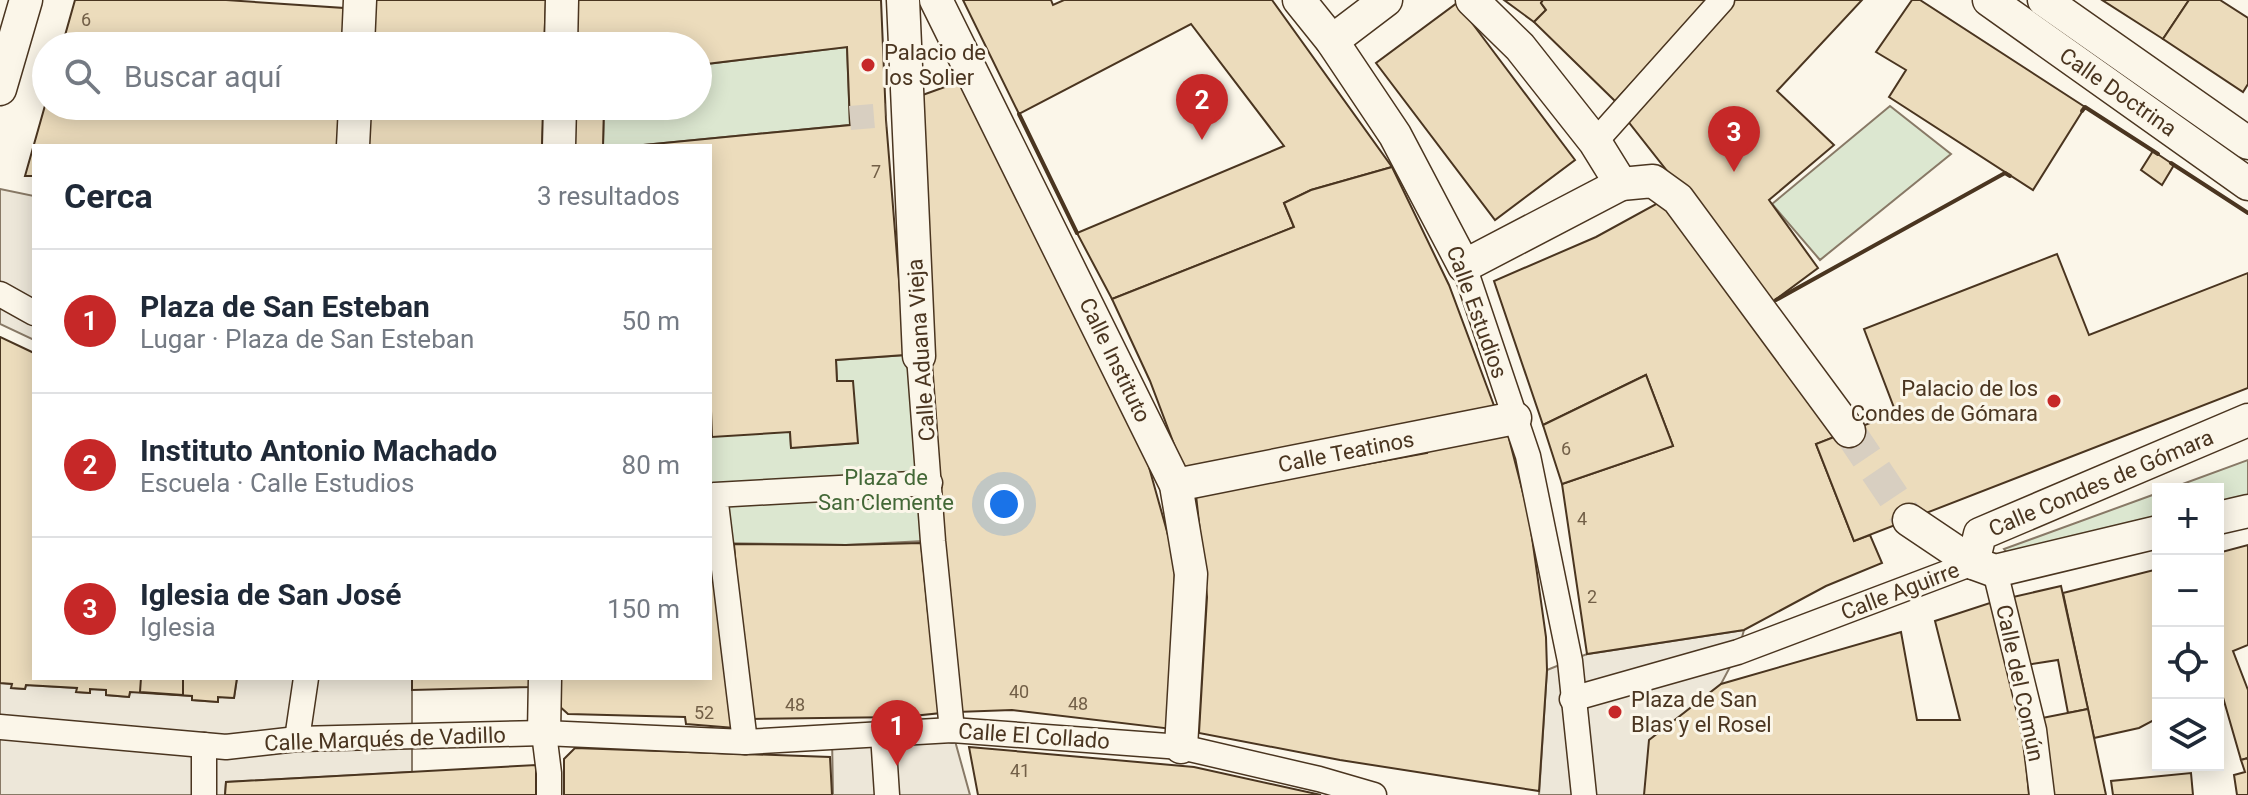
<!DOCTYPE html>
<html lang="es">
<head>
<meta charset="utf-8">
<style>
	:root { --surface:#fff; --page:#f2f2f3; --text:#1f2937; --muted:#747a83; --line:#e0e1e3; --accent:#c62828 }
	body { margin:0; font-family:Roboto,sans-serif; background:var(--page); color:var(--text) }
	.controls { position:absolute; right:24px; bottom:24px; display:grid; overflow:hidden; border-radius:0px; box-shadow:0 4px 20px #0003 }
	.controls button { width:72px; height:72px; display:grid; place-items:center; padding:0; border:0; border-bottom:2px solid var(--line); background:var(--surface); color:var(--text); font:40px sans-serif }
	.you { position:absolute; left:1004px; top:504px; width:28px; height:28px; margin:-20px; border:6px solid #fff; border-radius:50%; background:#1a73e8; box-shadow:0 0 0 12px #1a73e833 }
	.badge { display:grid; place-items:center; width:52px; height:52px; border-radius:50%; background:var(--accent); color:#fff; font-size:26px; font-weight:700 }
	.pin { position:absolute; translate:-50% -66px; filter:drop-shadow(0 2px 4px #0008) }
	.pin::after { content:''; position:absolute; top:42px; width:28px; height:24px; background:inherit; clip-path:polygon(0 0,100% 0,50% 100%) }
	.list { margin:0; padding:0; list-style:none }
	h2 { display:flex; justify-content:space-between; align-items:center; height:104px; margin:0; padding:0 32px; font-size:34px }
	h2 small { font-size:26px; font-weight:400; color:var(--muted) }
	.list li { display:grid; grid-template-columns:52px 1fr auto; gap:24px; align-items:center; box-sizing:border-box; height:144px; padding:0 32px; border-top:2px solid var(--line) }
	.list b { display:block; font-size:30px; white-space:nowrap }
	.list p { margin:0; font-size:26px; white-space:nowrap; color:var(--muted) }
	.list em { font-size:26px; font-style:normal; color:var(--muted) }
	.icon { flex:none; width:44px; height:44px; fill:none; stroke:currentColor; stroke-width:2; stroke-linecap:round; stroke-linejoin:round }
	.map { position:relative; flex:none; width:2248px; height:795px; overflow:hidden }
	.search { position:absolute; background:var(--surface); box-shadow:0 4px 20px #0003; left:32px; top:32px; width:680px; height:88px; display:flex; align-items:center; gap:20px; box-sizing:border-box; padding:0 28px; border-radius:44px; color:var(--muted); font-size:30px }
	.panel { position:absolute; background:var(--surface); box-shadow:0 4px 20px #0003; left:32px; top:144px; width:680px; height:536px; border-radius:0px }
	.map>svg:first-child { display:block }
	.green { fill:#dce7d0; stroke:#887966; stroke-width:2 }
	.parking { fill:#ede7d9; stroke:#887966; stroke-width:2 }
	.building { fill:#ecdcbc; stroke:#4a3520; stroke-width:2 }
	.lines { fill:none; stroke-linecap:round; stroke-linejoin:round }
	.pedestrian-tunnel { stroke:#d8cfc1; stroke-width:24; stroke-dasharray:24 12; stroke-linecap:butt }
	.minor-tunnel { stroke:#d8cfc1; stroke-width:32; stroke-dasharray:32 16; stroke-linecap:butt }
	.pedestrian-casing { stroke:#4a3520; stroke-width:27 }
	.minor-casing { stroke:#4a3520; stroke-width:35 }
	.pedestrian { stroke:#fbf6e9; stroke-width:24 }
	.minor { stroke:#fbf6e9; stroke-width:32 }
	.wall { stroke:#4a3520; stroke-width:4 }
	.poi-dot { fill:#c62828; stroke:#fbf6e9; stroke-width:3 }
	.labels { text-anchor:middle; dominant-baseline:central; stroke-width:6; stroke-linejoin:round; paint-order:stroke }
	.number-label { font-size:18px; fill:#725f47 }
	.poi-label { font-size:22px; fill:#4a3520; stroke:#fbf6e9; text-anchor:start }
	.street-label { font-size:22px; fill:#4a3520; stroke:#fbf6e9 }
	.park-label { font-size:22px; fill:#436837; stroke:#fbf6e9 }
</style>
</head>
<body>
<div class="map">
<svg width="2248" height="795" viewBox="0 0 2248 795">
	<rect width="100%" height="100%" fill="#fbf6e9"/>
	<g class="green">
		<polygon points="847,47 850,125 633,146 603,146 604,106 698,106 698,65"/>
		<polygon points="1890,106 1951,154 1820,260 1772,204"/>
		<polygon points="905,355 931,356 944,540 846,545 710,543 710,385 790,432 791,448 857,443 837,381 836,360"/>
		<polygon points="2248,460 2248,500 2218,508 2218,489 2169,489"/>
		<polygon points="2158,493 2158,523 2013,561 2004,549"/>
	</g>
	<g class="parking">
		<polygon points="0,189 34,196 34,340 0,324"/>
		<polygon points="1744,630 1738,652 1721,684 1644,795 1539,795 1547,670 1587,654"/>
		<polygon points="237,678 412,678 412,772 226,782 225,795 0,795 0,683 12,684 12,688 25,689 26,685 77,688 77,692 89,693 90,689 106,690 106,695 129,697 130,692 140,692 192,696 192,700 217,702 218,697 234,698"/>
		<polygon points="952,730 970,795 833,795 832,737"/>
	</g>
	<g class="building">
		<polygon points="75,0 226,0 344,8 342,46 62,46"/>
		<polygon points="375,0 546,0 544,46 372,46"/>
		<polygon points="576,0 881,0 886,120 905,355 836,360 837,381 853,381 858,443 791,448 790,432 712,437 710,385 710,146 633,146 850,125 847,47 698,65 698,46 575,46"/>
		<polygon points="963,0 1051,0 1053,5 1064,0 1272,0 1392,167 1311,190 1284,203 1294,227 1112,299 1077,233 1284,146 1191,24 1019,114"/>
		<polygon points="1504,0 1543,0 1541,3 1546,10 1534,22"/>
		<polygon points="1543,0 1708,0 1615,101 1534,22 1546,10 1541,3"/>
		<polygon points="1734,0 1862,0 1777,91 1834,145 1769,200 1818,268 1771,303 1627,120"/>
		<polygon points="1912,0 1920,0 2085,107 2033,190 1889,97 1906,70 1876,52"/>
		<polygon points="2102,0 2189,0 2163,39"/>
		<polygon points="2189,0 2220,0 2248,18 2248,84 2243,92 2163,39"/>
		<polygon points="1457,3 1575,160 1495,220 1376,63"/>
		<polygon points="967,79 1140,435 1175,560 1172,729 1012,710 957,712 931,356 917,97"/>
		<polygon points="46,102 46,106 340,106 338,146 34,146 34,176 25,176"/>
		<polygon points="369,106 543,106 542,146 367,146"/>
		<polygon points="573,106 604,106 603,146 572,146"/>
		<polygon points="2153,151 2174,165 2162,185 2141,170"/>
		<polygon points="1392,167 1449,285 1496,411 1183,468 1150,381 1112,299 1294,227 1284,203 1311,190"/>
		<polygon points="1667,198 1837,436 1816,444 1854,541 1870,535 1882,563 1826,586 1744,630 1587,654 1562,484 1673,446 1646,375 1543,425 1494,281 1596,237"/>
		<polygon points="2057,254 2089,335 2248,273 2248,388 1854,541 1816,444 1896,413 1864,329"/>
		<polygon points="0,337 34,353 34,678 237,678 234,698 218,697 218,702 192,700 192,696 130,692 129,697 106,695 106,690 90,689 90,693 76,692 77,688 26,685 25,689 11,688 12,684 0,683"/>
		<polygon points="1646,375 1673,446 1562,484 1543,425"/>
		<polygon points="1506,427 1529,516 1546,637 1547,670 1539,791 1340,760 1199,733 1207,597 1196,495 1427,453 1424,441"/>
		<polygon points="921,543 928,613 941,713 903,717 748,719 734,544 846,545"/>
		<polygon points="2248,545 2248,645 2233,651 2248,690 2248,758 2241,760 2218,680 2218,553"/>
		<polygon points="710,548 735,728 686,724 685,717 568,714 557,704 558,678 710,678"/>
		<polygon points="2158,569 2158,718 2139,728 2094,738 2063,593"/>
		<polygon points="2061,586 2088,709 2068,713 2058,660 2026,665 2013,597"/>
		<polygon points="1996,601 2022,720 2029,795 1644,795 1649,740 1721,684 1901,632 1917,720 1960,720 1935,621"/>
		<polygon points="141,678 183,678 183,695 140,692"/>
		<polygon points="412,678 532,678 532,687 412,690"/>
		<polygon points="2088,709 2106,795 2053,795 2037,719"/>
		<polygon points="969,747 1194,767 1321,795 978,795"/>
		<polygon points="575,748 830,757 832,795 564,795 564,759"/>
		<polygon points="2248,758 2248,795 2237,795 2234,775 2245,772 2241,760"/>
		<polygon points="536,765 536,795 225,795 226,782"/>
		<polygon points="2191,773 2193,795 2113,795 2111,781"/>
	</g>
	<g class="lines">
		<polyline class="pedestrian-tunnel" points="850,118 886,115"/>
		<polyline class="minor-tunnel" points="1849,431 1909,520"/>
		<defs>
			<g id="pedestrian">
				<polyline points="1595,142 1722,0"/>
				<polyline points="1464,266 1528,456 1570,661 1584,795"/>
				<polyline points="0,294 34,313"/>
				<polyline points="919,356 933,541 952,730"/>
				<polyline points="1995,571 2034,730 2042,795"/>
				<polyline points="1572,699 1738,652 1973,563"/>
				<polyline points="0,727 226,747 297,739 544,733 745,742 952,730 1181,747 1319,779 1374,795"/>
				<polyline points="544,733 549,773 549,795"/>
				<polyline points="883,734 887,795"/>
				<polyline points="297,739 306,678"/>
				<polyline points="745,742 715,495 930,483"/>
				<polyline points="204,795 204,745"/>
			</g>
			<g id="minor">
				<polyline points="903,0 919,356"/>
				<polyline points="936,0 1176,485 1191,574 1181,747"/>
				<polyline points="1299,0 1332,41 1395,135 1464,266 1621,184 1595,142 1520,47 1472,0"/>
				<polyline points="1989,0 2248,184"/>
				<polyline points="2044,0 2248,143"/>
				<polyline points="1332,41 1386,0"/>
				<polyline points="358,46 360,0"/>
				<polyline points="561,46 562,0"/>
				<polyline points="0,89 26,0"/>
				<polyline points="353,146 355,106"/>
				<polyline points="559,146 560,106"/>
				<polyline points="1621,184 1653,181 1678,199 1849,431"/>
				<polyline points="1176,485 1515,418"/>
				<polyline points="2218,518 2248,511"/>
				<polyline points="1909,520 1973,563 1995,571 2158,532"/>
				<polyline points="1973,563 1980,534 2248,420"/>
				<polyline points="544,733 545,678"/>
			</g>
		</defs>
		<use href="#pedestrian" class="pedestrian-casing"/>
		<use href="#minor" class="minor-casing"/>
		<use href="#pedestrian" class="pedestrian"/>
		<use href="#minor" class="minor"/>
		<g class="wall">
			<polyline points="2082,111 2085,107 2158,154"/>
			<polyline points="1019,114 1077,233"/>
			<polyline points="2171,163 2248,213"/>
			<polyline points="1776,300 2005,173 2010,176"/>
		</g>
	</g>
	<g class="poi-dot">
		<circle cx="868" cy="65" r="8"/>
		<circle cx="2054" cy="401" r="8"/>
		<circle cx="1615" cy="712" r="8"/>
	</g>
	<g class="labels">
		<g class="number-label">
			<text x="86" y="19">6</text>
			<text x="876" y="171">7</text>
			<text x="1566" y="448">6</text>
			<text x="1582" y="518">4</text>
			<text x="1592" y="596">2</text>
			<text x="1019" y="691">40</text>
			<text x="1078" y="703">48</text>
			<text x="795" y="704">48</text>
			<text x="704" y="712">52</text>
			<text x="1020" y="770">41</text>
		</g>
		<g class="poi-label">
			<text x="884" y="52">Palacio de<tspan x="884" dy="25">los Solier</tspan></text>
			<text x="2038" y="388" text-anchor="end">Palacio de los<tspan x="2038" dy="25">Condes de Gómara</tspan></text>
			<text x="1631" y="699">Plaza de San<tspan x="1631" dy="25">Blas y el Rosel</tspan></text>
		</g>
		<g class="street-label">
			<text transform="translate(2118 92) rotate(35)">Calle Doctrina</text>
			<text transform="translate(1477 312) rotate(70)">Calle Estudios</text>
			<text transform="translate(921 350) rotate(-94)">Calle Aduana Vieja</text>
			<text transform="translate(1115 360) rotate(64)">Calle Instituto</text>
			<text transform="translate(1346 452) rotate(-11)">Calle Teatinos</text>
			<text transform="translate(2101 483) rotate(-23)">Calle Condes de Gómara</text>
			<text transform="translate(1900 591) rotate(-21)">Calle Aguirre</text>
			<text transform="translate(2020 683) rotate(78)">Calle del Común</text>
			<text transform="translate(1034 736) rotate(4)">Calle El Collado</text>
			<text transform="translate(385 739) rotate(-2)">Calle Marqués de Vadillo</text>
		</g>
		<g class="park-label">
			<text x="886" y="477">Plaza de<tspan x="886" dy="25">San Clemente</tspan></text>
		</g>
	</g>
</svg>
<div class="controls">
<button>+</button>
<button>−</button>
<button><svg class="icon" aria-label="locate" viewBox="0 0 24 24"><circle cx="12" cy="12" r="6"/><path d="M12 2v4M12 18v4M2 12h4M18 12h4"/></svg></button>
<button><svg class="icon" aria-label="layers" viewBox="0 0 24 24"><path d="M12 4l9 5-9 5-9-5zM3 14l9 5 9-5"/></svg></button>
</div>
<div class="you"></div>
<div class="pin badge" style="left:897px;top:766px">1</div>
<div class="pin badge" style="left:1202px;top:140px">2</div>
<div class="pin badge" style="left:1734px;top:172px">3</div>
<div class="search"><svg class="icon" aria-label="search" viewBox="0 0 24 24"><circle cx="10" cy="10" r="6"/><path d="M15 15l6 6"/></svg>Buscar aquí</div>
<section class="panel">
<h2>Cerca<small>3 resultados</small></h2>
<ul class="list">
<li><span class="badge">1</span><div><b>Plaza de San Esteban</b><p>Lugar · Plaza de San Esteban</p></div><em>50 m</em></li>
<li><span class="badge">2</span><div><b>Instituto Antonio Machado</b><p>Escuela · Calle Estudios</p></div><em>80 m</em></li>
<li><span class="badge">3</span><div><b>Iglesia de San José</b><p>Iglesia</p></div><em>150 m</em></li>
</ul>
</section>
</div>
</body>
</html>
